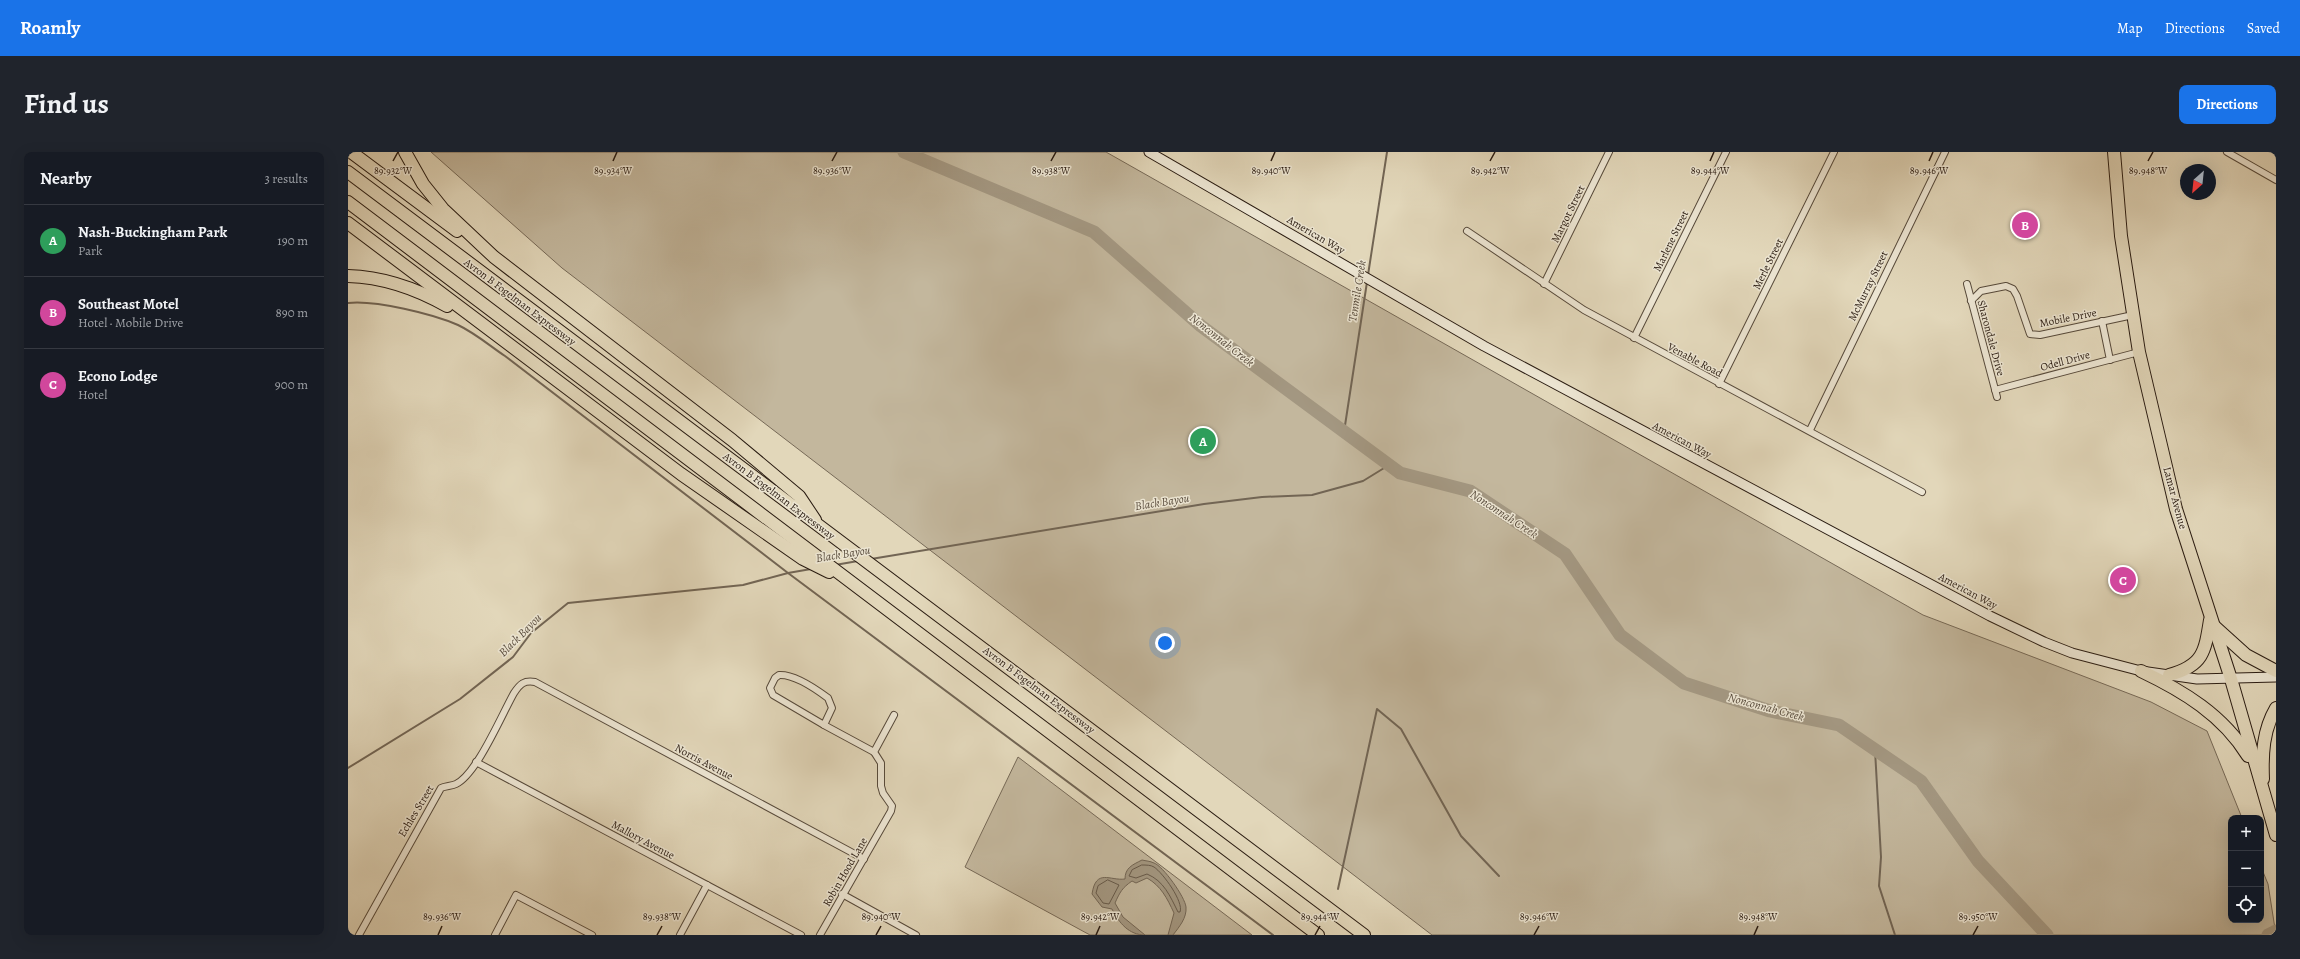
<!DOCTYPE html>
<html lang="en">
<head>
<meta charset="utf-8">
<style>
	:root { --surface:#171b24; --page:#20242c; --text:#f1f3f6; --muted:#9ea1a6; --line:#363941; --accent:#1a73e8 }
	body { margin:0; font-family:Alegreya,serif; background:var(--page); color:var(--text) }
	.controls { position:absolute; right:12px; bottom:12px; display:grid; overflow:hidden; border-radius:8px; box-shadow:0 4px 16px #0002 }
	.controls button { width:36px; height:36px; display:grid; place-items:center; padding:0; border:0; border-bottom:1px solid var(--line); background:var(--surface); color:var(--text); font:20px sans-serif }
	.compass { position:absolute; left:1832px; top:12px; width:36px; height:36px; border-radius:50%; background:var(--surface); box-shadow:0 4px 16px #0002; rotate:207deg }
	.you { position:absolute; left:817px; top:491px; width:14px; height:14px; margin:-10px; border:3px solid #fff; border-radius:50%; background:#1a73e8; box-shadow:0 0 0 6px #1a73e833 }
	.badge { display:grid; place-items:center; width:26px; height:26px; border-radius:50%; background:var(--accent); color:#fff; font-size:13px; font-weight:700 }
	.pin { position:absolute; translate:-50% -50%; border:2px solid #fff; box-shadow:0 1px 4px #0006 }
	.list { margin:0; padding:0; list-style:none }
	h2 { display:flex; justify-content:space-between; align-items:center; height:52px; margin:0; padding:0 16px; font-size:17px }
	h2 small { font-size:13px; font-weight:400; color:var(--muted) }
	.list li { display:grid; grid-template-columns:26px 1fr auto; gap:12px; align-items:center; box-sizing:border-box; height:72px; padding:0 16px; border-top:1px solid var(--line) }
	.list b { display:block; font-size:15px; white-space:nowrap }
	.list p { margin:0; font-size:13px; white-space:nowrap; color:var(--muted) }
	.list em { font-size:13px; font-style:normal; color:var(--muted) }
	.icon { flex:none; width:22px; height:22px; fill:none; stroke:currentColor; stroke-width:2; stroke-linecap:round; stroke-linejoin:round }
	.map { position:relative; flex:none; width:1928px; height:783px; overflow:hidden; border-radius:8px }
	header { display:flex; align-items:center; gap:24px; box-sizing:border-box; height:56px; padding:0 20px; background:var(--accent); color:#fff }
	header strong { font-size:19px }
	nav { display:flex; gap:22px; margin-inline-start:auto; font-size:14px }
	.intro { display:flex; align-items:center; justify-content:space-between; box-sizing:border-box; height:96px; padding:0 24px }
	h1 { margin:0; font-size:28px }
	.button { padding:10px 18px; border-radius:8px; background:var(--accent); color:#fff; font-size:14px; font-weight:700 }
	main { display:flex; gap:24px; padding:0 24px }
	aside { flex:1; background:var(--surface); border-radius:8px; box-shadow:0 4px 16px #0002 }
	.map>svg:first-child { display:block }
	.green { fill:#c3b79d; stroke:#766957 }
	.water { fill:#a39781; stroke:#726554 }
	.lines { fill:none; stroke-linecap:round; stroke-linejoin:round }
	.shore { stroke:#665949; stroke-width:1 }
	.stream { stroke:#726554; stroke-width:2 }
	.river { stroke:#a39781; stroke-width:13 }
	.street-casing { stroke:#574a3b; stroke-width:8 }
	.secondary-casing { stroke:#291b11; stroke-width:11 }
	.highway-casing { stroke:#291b11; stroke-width:14 }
	.street { stroke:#ece5d2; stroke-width:6 }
	.secondary { stroke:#ece5d2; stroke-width:9 }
	.highway { stroke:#e2d7ba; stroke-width:12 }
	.ticks { fill:none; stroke:#291b11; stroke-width:1.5 }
	.labels { text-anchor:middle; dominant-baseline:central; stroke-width:3; stroke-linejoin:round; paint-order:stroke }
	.street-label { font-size:11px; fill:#291b11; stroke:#ece5d2 }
	.water-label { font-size:12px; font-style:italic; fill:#5a4d3e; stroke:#ece5d2 }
	.ticks-label { font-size:10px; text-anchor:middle; fill:#291b11; stroke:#ece5d2; stroke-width:3; stroke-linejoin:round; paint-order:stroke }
</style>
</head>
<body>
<header>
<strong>Roamly</strong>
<nav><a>Map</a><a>Directions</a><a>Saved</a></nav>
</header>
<div class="intro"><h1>Find us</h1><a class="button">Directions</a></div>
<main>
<aside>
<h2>Nearby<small>3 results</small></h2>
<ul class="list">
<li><span class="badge" style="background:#2e9e5b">A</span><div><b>Nash-Buckingham Park</b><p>Park</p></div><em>190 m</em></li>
<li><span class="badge" style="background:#d1479c">B</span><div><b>Southeast Motel</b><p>Hotel · Mobile Drive</p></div><em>890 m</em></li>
<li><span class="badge" style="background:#d1479c">C</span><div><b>Econo Lodge</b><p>Hotel</p></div><em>900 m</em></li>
</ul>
</aside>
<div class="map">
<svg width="1928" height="783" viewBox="0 0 1928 783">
	<rect width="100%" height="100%" fill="#e2d7ba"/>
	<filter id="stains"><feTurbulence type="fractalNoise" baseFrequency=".005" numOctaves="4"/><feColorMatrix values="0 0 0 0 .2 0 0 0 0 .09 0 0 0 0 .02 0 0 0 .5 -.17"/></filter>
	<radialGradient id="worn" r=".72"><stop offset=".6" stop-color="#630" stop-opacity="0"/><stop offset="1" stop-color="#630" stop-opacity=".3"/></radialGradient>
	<g class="green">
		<polygon points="83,0 758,0 1575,463 1803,550 1859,579 1894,666 1883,666 1883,768 1913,768 1913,715 1920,732 1928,783 1084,783 214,116"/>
		<polygon points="670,605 904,783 742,783 617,715"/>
	</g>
	<path class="water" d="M 794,708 C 798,709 802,709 806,711 C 815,714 837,745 838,755 C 839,766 831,775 825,783 L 820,783 L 826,761 C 819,746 813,734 799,726 L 788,731 L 784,729 C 774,736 772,740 767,751 L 775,765 L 797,783 C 781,783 771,771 764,757 L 754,755 L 744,742 C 748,716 762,729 777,727 C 777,716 784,713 794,708 Z"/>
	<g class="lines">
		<g class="shore">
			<path d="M 794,713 C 798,713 803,713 806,715 C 815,721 836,750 832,760 L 830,760 C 822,744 816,729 799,722 L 788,726 L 781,724 L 784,718 Z"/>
			<polygon points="760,728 771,733 761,752 755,751 748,741 750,734"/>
		</g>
		<g class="stream">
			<polyline points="1020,123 1039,0"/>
			<path d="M 0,151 C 28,148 85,162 110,173 C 127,181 142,194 157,204 L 440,421 L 925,783"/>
			<polyline points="996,280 1019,130"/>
			<polyline points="523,407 856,352 914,345 964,343 1015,329 1041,313"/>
			<polyline points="487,413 510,409"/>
			<polyline points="1527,598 1533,705 1531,734 1547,783"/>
			<polyline points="0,616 112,547 165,505 183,481 220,451 395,433 440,421 463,417"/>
			<polyline points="990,737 1029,557 1053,577 1113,684 1151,724"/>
		</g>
		<g class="river">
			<polyline points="556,0 746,80 853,174 1052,321 1122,339 1217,402 1272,483 1336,531 1422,559 1491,573 1573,629 1630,709 1699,783"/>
			<polyline points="1920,783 1928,779"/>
		</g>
		<defs>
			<g id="street">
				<polyline points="1879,0 1928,28"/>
				<polyline points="1119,79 1236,158 1574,340"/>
				<polyline points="1196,132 1261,0"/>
				<polyline points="1619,132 1649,245"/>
				<polyline points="1623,149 1633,139 1658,134 1665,137 1669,144 1682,182 1692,183 1785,163"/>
				<polyline points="1754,169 1762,208"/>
				<polyline points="1286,186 1378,0"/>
				<polyline points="1371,232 1486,0"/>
				<polyline points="1647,238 1791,200"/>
				<polyline points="1462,278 1597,0"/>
				<path d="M 431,523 C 446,522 468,537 480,546 L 484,556 L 476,573 L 425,543 L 422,536 L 427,526 Z"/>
				<polyline points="476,573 526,600"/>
				<polyline points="128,610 453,783"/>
				<polyline points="494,742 568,783"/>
				<path d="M 11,783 L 93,636 C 97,634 104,634 108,632 C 129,622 154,562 166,541 C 172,532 176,528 187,530 L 516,707"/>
				<polyline points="147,783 168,743 244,783"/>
				<polyline points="332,783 359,733"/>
				<polyline points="472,783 543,659 544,654 535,641 533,634 533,611 526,600 546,563"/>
			</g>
			<polyline id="secondary" points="801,0 1136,194 1642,464 1696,490 1724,501 1793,519 1849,527 1928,525"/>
			<g id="highway">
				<polyline points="3,0 109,79"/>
				<polyline points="57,0 75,32 95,57 146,105 384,288 451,344 467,368"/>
				<polyline points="1766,0 1773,84 1791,200 1828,357 1883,527 1928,683"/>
				<polyline points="0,20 1016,783"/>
				<polyline points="0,50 970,783"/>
				<polyline points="0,71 333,322 455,407 481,420"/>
				<path d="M 0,124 C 35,125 69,137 99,154"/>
				<polyline points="1867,475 1898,503 1928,519"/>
				<path d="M 1793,519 C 1835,539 1875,563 1900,604"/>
				<path d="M 1821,523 C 1855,514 1857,500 1862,468"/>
				<path d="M 1915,627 C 1914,602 1915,578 1928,556"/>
			</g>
		</defs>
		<use href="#street" class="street-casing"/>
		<use href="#secondary" class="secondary-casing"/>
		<use href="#highway" class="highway-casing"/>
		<use href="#street" class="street"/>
		<use href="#secondary" class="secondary"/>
		<use href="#highway" class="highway"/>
	</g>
	<path class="ticks" d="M 45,9 L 50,0M 265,9 L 269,0M 484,9 L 489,0M 703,9 L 708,0M 923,9 L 927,0M 1142,9 L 1147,0M 1362,9 L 1366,0M 1581,9 L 1585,0M 1800,9 L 1805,0M 90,783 L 94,774M 309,783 L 314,774M 528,783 L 533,774M 748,783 L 752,774M 967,783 L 972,774M 1186,783 L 1191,774M 1406,783 L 1410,774M 1625,783 L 1630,774"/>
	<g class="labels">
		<g class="street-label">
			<text transform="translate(1220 62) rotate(-64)">Margot Street</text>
			<text transform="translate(968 83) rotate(30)">American Way</text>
			<text transform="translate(1323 89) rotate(-64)">Marlene Street</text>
			<text transform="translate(1420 112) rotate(-64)">Merle Street</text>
			<text transform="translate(1520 134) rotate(-64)">McMurray Street</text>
			<text transform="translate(172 150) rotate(37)">Avron B Fogelman Expressway</text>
			<text transform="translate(1720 166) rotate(-11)">Mobile Drive</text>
			<text transform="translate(1643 186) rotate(75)">Sharondale Drive</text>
			<text transform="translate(1347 208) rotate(28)">Venable Road</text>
			<text transform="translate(1717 209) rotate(-15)">Odell Drive</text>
			<text transform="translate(1334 288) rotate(28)">American Way</text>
			<text transform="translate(431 344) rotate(37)">Avron B Fogelman Expressway</text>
			<text transform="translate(1827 346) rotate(75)">Lamar Avenue</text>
			<text transform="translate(1620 439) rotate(28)">American Way</text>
			<text transform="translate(691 538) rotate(37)">Avron B Fogelman Expressway</text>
			<text transform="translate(356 610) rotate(28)">Norris Avenue</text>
			<text transform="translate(68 659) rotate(-59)">Echles Street</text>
			<text transform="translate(295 688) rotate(28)">Mallory Avenue</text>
			<text transform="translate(497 720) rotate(-60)">Robin Hood Lane</text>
		</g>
		<g class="water-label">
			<text transform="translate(1009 139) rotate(-81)">Tenmile Creek</text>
			<text transform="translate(874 188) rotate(38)">Nonconnah Creek</text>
			<text transform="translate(814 350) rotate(-9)">Black Bayou</text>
			<text transform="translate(1156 362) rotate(33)">Nonconnah Creek</text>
			<text transform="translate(495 402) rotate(-9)">Black Bayou</text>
			<text transform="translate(172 483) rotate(-45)">Black Bayou</text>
			<text transform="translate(1418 555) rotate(15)">Nonconnah Creek</text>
		</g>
	</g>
	<g class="ticks-label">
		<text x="45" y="22">89.932°W</text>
		<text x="265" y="22">89.934°W</text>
		<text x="484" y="22">89.936°W</text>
		<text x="703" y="22">89.938°W</text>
		<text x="923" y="22">89.940°W</text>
		<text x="1142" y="22">89.942°W</text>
		<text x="1362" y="22">89.944°W</text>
		<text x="1581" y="22">89.946°W</text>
		<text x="1800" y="22">89.948°W</text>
		<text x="94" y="768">89.936°W</text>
		<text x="314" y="768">89.938°W</text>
		<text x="533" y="768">89.940°W</text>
		<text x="752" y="768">89.942°W</text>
		<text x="972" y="768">89.944°W</text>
		<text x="1191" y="768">89.946°W</text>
		<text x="1410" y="768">89.948°W</text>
		<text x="1630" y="768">89.950°W</text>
	</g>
	<rect width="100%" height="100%" filter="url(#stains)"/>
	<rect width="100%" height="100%" fill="url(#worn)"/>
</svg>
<div class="controls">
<button>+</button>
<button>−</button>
<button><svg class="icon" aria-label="locate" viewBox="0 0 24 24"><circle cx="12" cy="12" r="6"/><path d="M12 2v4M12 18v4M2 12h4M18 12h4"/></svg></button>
</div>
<svg class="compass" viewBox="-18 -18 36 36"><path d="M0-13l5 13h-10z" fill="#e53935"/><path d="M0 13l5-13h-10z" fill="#9ea1a6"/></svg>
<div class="you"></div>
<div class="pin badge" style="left:855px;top:289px;background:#2e9e5b">A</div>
<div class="pin badge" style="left:1677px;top:73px;background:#d1479c">B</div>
<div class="pin badge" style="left:1775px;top:428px;background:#d1479c">C</div>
</div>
</main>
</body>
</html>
